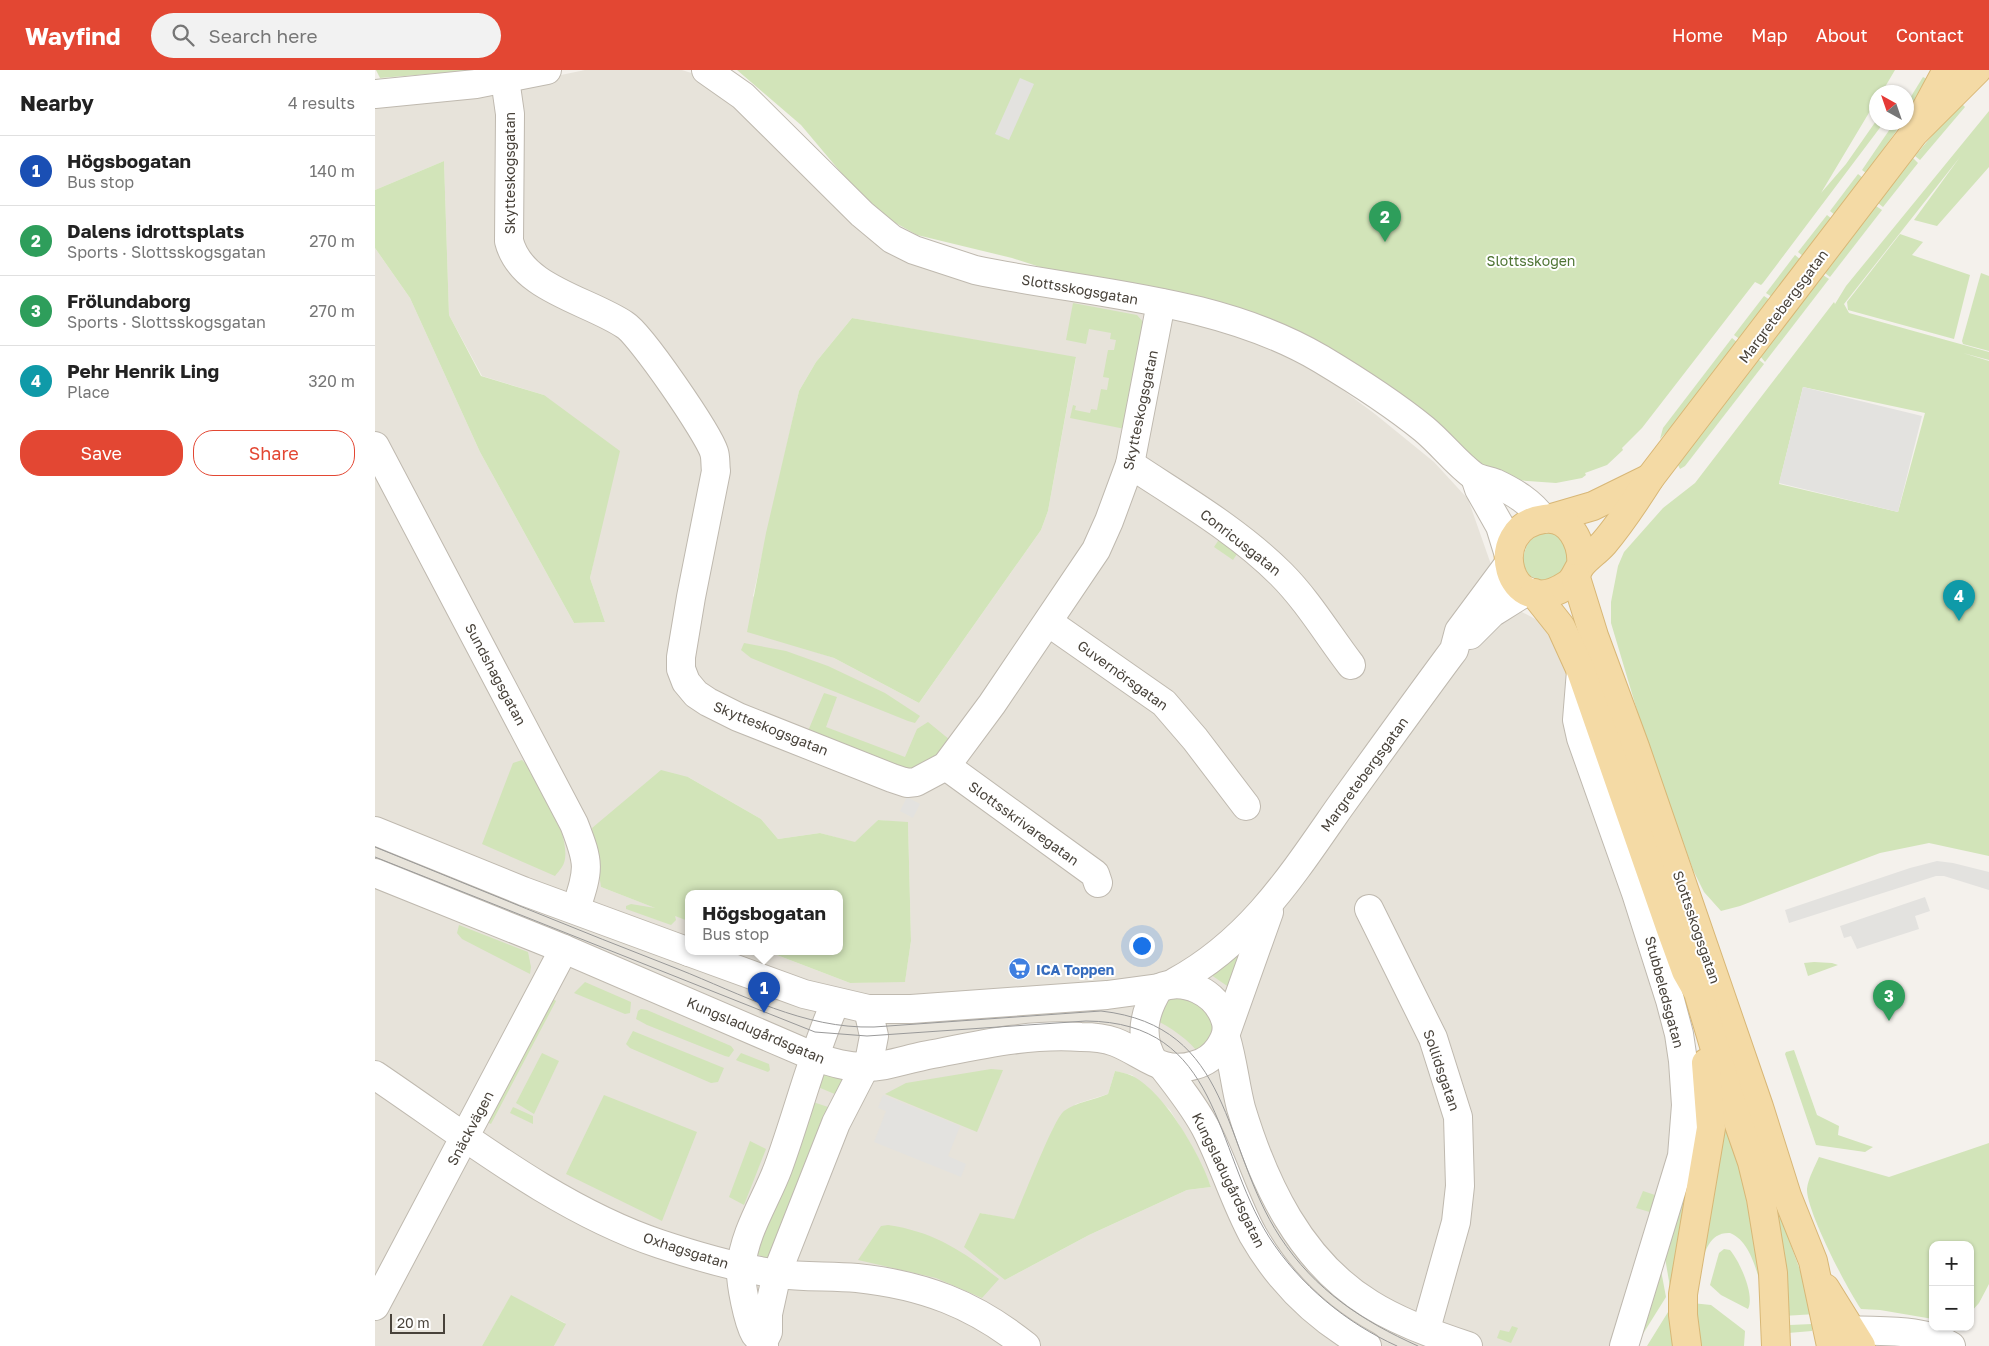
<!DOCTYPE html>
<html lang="en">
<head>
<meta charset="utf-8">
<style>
	:root { --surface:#fff; --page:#f2f2f2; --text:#222; --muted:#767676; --line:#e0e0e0; --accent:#e34733 }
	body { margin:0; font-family:"Golos Text",sans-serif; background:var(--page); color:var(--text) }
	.controls { position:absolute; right:15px; bottom:15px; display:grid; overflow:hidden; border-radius:10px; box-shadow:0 1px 4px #0004 }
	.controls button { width:45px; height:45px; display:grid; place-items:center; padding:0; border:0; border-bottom:1px solid var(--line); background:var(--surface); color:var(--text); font:25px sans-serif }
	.compass { position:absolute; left:1494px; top:15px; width:45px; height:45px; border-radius:50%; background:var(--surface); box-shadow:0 1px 4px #0004; rotate:320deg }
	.scale { position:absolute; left:15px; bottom:12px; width:55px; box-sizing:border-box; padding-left:5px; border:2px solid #48423a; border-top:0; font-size:14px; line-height:18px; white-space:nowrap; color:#48423a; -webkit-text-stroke:4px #fff; paint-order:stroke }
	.you { position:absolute; left:766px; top:875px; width:18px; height:18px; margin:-12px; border:4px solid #fff; border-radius:50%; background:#1a73e8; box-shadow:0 0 0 8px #1a73e833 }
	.badge { display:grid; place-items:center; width:32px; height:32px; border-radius:50%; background:var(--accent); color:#fff; font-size:16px; font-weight:700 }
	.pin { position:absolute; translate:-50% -41px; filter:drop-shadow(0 1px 2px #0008) }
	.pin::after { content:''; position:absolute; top:26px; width:18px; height:15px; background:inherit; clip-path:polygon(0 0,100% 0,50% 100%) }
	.popup { position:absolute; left:310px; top:820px; width:158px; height:65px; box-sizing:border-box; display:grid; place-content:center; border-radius:10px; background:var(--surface); filter:drop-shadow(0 1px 4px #0005); font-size:16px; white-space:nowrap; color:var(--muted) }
	.popup b { font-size:19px; color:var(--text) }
	.popup::after { content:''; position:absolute; left:50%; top:100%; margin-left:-10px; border:10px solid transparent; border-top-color:var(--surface) }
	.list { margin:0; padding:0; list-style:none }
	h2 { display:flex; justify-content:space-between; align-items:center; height:65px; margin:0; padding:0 20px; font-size:21px }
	h2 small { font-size:16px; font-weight:400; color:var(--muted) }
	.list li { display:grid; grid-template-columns:32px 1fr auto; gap:15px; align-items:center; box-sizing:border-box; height:70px; padding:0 20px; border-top:1px solid var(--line) }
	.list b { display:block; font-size:19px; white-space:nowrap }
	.list p { margin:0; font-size:16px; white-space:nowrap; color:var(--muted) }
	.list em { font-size:16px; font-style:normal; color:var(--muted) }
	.actions { display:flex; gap:10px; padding:15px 20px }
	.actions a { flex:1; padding:11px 0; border:1px solid var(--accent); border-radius:20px; text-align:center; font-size:18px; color:var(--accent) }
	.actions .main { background:var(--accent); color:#fff }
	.icon { flex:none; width:28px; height:28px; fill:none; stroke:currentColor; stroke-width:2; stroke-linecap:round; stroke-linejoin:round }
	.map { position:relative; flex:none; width:1614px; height:1276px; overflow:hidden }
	header { display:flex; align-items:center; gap:30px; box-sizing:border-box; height:70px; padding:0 25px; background:var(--accent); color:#fff }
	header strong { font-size:24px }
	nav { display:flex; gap:28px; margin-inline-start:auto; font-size:18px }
	.search { width:350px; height:45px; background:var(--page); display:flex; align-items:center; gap:12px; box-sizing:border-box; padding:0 18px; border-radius:28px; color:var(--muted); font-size:19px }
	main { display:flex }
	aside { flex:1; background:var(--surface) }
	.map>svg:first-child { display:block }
	.residential { fill:#e7e3da; fill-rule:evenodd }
	.green { fill:#d2e4b9; fill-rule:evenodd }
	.parking { fill:#e3e2df }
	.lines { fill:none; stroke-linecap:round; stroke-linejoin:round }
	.minor-casing { stroke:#bfb9af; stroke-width:30 }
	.major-casing { stroke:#d8b776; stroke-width:30 }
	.minor { stroke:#fff; stroke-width:28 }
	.major { stroke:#f4daa5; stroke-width:28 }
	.tram { stroke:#999; stroke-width:1 }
	.labels { text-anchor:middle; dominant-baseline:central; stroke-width:4; stroke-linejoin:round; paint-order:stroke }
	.street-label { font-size:14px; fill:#48423a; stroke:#fff }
	.park-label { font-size:14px; fill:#4e7433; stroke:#fff }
	.shop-label { font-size:14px; font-weight:bold; fill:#366cbe; stroke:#fff; text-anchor:start }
</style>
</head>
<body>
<header>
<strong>Wayfind</strong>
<div class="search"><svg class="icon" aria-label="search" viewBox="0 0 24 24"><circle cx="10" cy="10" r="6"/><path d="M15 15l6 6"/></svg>Search here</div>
<nav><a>Home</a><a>Map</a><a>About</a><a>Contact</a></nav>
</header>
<main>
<aside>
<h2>Nearby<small>4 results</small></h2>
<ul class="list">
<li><span class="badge" style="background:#1a4fb4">1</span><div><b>Högsbogatan</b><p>Bus stop</p></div><em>140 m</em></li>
<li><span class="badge" style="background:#2e9e5b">2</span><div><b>Dalens idrottsplats</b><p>Sports · Slottsskogsgatan</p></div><em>270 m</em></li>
<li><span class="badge" style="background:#2e9e5b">3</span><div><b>Frölundaborg</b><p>Sports · Slottsskogsgatan</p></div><em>270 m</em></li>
<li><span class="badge" style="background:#0f9aa8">4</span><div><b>Pehr Henrik Ling</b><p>Place</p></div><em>320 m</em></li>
</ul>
<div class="actions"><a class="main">Save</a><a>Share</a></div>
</aside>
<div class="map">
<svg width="1614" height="1276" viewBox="0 0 1614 1276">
	<rect width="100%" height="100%" fill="#f4f1ec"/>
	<path class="residential" d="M 210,0 L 307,0 L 341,11 L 509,170 L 866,260 L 930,292 L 1000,344 L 1059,392 L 1093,429 L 1119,503 L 1145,541 L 1164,551 L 1182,578 L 1207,637 L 1315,1042 L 1257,1276 L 179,1276 L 190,1253 L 136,1226 L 107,1276 L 0,1276 L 0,178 L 35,228 L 105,382 L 199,553 L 230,552 L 215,508 L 223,471 L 169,325 L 107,306 L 74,245 L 69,91 L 0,120 L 0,28 L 113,20 ZM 477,248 L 701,288 L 673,441 L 666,460 L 544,633 L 459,588 L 419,575 L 378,526 L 424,321 L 441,292 ZM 313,707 L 386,749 L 403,769 L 445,763 L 481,773 L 503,750 L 533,753 L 536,871 L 530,911 L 475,913 L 394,882 L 314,882 L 314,851 L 226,817 ZM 740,1001 L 757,1005 L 795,1040 L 815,1073 L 836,1117 L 812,1120 L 714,1165 L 630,1210 L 605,1143 L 639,1150 L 679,1057 L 701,1034 L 733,1024 Z"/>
	<g class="green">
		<polygon points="1,0 102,0 5,8"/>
		<polygon points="362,0 1520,0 1507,22 1502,22 1501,31 1446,123 1471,94 1501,51 1508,53 1504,59 1388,213 1386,215 1380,212 1267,358 1247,378 1248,380 1232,395 1210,403 1211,405 1207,408 1181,413 1127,409 1097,388 1012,319 729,210 665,197 637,188 542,165 517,151 479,118 426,55"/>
		<polygon points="1548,7 1552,9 1532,44 1532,33"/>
		<polygon points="1585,32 1590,37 1545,90 1540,86"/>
		<path d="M 1614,41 L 1614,97 L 1562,156 L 1539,150 L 1585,87 L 1469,234 L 1474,243 L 1614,282 L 1614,290 L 1588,283 L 1614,291 L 1614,786 L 1554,773 L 1505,783 L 1365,836 L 1346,841 L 1329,822 L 1318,800 L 1264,647 L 1236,553 L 1236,532 L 1243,496 L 1249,482 L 1288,438 L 1320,413 L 1459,232 L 1460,234 L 1471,216 ZM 1428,317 L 1550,343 L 1523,442 L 1404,414 Z"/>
		<polygon points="1517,56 1522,60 1491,103 1487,100"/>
		<polygon points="1538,88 1543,93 1508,137 1503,133"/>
		<polygon points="69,91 74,245 106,306 169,325 245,381 215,508 230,552 199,553 105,382 35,228 0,178 0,120"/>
		<polygon points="1483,104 1488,108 1460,145 1455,141"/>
		<polygon points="1501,136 1507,140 1455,207 1450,203"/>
		<polygon points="1452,145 1457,149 1429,187 1423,182"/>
		<polygon points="1525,164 1548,172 1537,185 1595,205 1579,269 1473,240 1472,232"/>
		<polygon points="1420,185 1426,190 1397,227 1391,223"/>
		<polygon points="1606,203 1614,206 1614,281 1588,274 1587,271"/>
		<polygon points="1448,205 1454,209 1390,292 1385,286"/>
		<polygon points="1389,226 1395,230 1366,270 1359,265"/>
		<polygon points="698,233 762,245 769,253 750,359 695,348 698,335 701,336 700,340 715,343 716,339 722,340 726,319 732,320 734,308 728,307 733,280 739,280 741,270 735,269 736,263 714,259 711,274 691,270"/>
		<polygon points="477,248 701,287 673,441 666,460 544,633 459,588 372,562 391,463 424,321 441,292"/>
		<polygon points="1357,268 1363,273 1308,345 1285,369 1288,358"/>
		<polygon points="1383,289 1389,294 1310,396 1305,399 1303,395 1311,384"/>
		<path d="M 1179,461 L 1197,476 L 1190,501 L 1164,513 L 1146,499 C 1150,474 1153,465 1179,461 Z"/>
		<polygon points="845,468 864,481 858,490 839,477"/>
		<polygon points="1205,562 1410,1159 1441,1244 1408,1246 1404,1209"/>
		<polygon points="369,573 411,581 453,596 510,623 545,646 540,653 533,651 376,588 366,580"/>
		<polygon points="449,623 462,627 451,657 530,687 542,659 553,652 575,670 570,683 533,702 433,661"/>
		<path d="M 147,690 L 153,696 C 166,720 194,761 190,789 C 189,796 184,801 180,806 L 107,774 L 138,693 Z"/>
		<polygon points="286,700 313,707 386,749 403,769 445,763 480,772 503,750 533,752 536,871 530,912 475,913 394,882 464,882 464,824 314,824 314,861 310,859 313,851 300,846 301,850 296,855 251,839 251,836 256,834 280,838 226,817 217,758"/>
		<polygon points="84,855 153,882 156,897 155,904 87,869 82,863"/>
		<polygon points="870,873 858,920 829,900"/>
		<polygon points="1439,892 1457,893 1463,895 1433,906 1429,893"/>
		<polygon points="210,912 256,932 255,943 250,944 199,923"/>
		<path d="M 816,924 L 843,956 L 827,987 C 813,969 796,957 776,948 L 793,927 Z"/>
		<polygon points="176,927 181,931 116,1054 110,1051"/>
		<polygon points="266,939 272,940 356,976 359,980 354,987 350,986 272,955 261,949 263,941"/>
		<polygon points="1316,958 1323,998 1323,1067 1295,1217 1289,1182 1311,1121 1320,1063"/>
		<polygon points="258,961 349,998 343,1012 336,1013 255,978 251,974"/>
		<polygon points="1419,980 1442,1045 1464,1056 1463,1065 1498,1077 1490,1082 1441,1075 1410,984 1411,982"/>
		<polygon points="167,983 184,991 159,1044 141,1033"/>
		<polygon points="366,983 394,994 395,1000 393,1002 363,991 361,990"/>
		<polygon points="616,999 628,1000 602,1062 510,1024 531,1013"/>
		<path d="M 740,1001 C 745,1002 751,1003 755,1005 C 787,1018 826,1085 836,1117 L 812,1120 L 714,1165 L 630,1210 L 589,1177 L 605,1143 L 639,1149 C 648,1130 678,1050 689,1041 C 701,1032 719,1030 733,1024 Z"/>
		<polygon points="448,1004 472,1006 462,1025 443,1017"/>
		<polygon points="229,1025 322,1062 287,1151 191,1104"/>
		<polygon points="438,1032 459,1039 393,1190 380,1183"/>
		<polygon points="138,1037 158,1046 158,1054 135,1043"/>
		<path d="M 1344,1043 L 1363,1081 L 1378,1168 L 1384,1187 L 1385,1212 C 1380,1195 1373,1170 1355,1163 C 1334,1162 1330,1182 1325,1198 Z"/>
		<polygon points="375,1071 391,1079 369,1135 354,1127"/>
		<path d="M 1614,1073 L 1614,1214 L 1604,1233 L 1595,1243 L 1595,1175 L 1558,1175 L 1558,1249 L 1505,1240 L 1486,1239 C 1473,1221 1431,1140 1432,1119 C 1433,1109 1440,1096 1444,1087 L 1514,1107 Z"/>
		<polygon points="1268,1121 1283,1126 1278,1143 1261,1138"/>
		<path d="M 513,1155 C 560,1162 587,1181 624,1209 L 607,1228 L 561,1208 L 483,1190 L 506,1156 Z"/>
		<path d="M 1349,1179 L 1355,1180 C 1365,1192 1380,1225 1373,1239 L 1346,1225 L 1335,1215 L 1344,1183 Z"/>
		<polygon points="1285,1195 1291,1227 1266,1267"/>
		<polygon points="136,1225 191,1254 179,1276 107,1276"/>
		<polygon points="1317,1233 1336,1235 1370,1261 1369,1276 1323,1276"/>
		<polygon points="1298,1234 1295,1255 1298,1276 1272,1276"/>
		<polygon points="1437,1254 1437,1261 1413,1263 1415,1255"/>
		<polygon points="1137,1256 1143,1258 1136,1273 1122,1268 1125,1260 1134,1262"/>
	</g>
	<g class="parking">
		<polygon points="645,8 659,14 634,70 620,64"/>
		<polygon points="1428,317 1547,346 1523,442 1404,413"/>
		<polygon points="532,727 545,734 538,748 525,741"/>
		<polygon points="1562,791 1578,793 1614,802 1614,820 1569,806 1561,806 1414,853 1410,840 1535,798"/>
		<polygon points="1550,827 1555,841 1540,846 1544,859 1482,879 1476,866 1469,868 1465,856"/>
		<polygon points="508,1025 585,1056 573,1086 591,1094 586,1107 499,1072 511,1041 503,1038"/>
	</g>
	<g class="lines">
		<defs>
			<g id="minor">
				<path d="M 331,0 L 368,26 L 487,144 L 517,169 L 539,180 L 600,200 C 714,224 843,228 946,289 C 981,310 1017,333 1049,359 C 1067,374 1081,393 1099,406 C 1105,410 1113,410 1120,413 C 1139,422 1156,432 1168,449"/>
				<path d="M 130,9 L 135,44 L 134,171 C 146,219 213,230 250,255 C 266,265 333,363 339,382 C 341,388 340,395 341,401 L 316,527 L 306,587 L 306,599 L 311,612 L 321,624 L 333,632 L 363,647 L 517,708 L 532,713 L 541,712 L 571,696 L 617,634 L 721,480 L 734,451 L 755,394 L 786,233"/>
				<polyline points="0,24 101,14 172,0"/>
				<path d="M 0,376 L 199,754 C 215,795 214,798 201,839"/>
				<path d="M 755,394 C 806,428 862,460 906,504 C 933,531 953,565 976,595"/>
				<polyline points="1100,407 1104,419 1125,456 1133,482"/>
				<polyline points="673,552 789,633 820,669 871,736"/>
				<polyline points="1095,565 1117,543 1152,521"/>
				<polyline points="1206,601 1202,650 1206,668 1261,823 1295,930 1304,964 1308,991 1311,1035 1307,1086 1249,1276"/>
				<polyline points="571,696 720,804 723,813"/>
				<polyline points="0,761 148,821 314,882"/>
				<path d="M 0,803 L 189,879 L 440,987 C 456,992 471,997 488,997 C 507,998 529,990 548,986 C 600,976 653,963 706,967 C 717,967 729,968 740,972 C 769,983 786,1006 820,995 C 831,992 838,987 844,978 C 850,969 854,960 850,949 C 841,922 809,907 784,918 C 769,942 763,967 779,992"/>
				<polyline points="994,839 1058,968 1083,1047 1085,1116 1081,1152 1051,1259"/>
				<polyline points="314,882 429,924 493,939 536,939 732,925 784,918"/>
				<path d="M 800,912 C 875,871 916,807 964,738 C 1000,688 1036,638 1073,588 L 1079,580 L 1084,561 L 1133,495"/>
				<polyline points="852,960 894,842"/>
				<path d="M 851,968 C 858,991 860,1015 866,1038 C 889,1114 925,1191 995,1234 C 1022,1251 1062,1266 1093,1276"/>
				<path d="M 788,997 C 803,1016 818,1035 830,1057 C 848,1091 859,1130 878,1165 C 905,1212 944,1250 992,1276"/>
				<path d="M 0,1005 C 89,1065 183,1140 285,1174 C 324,1187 362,1198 402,1204 C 429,1207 455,1206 482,1208 C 548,1215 599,1234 651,1276"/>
				<polyline points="0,1236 189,879"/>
				<path d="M 1476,1260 C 1507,1262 1548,1258 1576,1276"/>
				<polyline points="388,1272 393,1262 393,1244 402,1203 461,1053 495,987 499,966 493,939"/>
				<path d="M 389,1276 C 388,1270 384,1269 380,1264 C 373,1252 365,1212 366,1198 C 369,1162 391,1130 403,1098 C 423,1043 437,986 460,933"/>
			</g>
			<g id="major">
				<polyline points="1551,39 1572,0"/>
				<polyline points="1177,448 1218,436 1275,408"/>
				<path d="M 1206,495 C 1208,474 1195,445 1169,449 C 1109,457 1132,555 1192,515 C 1201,509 1201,501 1207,494 C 1214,486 1222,481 1229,473 C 1246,453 1261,430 1275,408 L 1539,63 L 1602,0"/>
				<polyline points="1201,508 1219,566 1260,677 1384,1037 1412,1126 1438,1191 1456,1276"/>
				<polyline points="1159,523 1186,557 1206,601 1295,857 1311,901 1323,922 1354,1026 1377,1092 1386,1129 1398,1203 1401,1276"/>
				<polyline points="1450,1218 1486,1276"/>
				<polyline points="1312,1276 1308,1245 1308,1224 1336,1058 1331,993"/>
			</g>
		</defs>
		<use href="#minor" class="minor-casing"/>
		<use href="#major" class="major-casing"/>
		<use href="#minor" class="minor"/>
		<use href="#major" class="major"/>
		<g class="tram">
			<path d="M 0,777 C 101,818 202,860 303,899 C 366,924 429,959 499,957 L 726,941 C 859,956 846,1077 905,1167 C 940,1220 987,1251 1043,1276"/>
			<path d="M 0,787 L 440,962 L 492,966 L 711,951 C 846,952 838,1078 894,1167 C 925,1215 971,1253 1022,1276"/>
		</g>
	</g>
	<defs>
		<symbol id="supermarket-disc" viewBox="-11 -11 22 22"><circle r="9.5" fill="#3f7fe0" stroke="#fff"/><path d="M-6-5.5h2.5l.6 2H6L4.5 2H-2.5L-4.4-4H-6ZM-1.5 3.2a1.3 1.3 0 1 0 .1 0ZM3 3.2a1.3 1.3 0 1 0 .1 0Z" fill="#fff"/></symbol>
	</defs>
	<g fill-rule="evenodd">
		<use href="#supermarket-disc" x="632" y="886" width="25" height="25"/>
	</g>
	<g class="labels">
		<g class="street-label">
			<text transform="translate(134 103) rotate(-90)">Skytteskogsgatan</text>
			<text transform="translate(705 219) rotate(10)">Slottsskogsgatan</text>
			<text transform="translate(1408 236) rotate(-53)">Margretebergsgatan</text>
			<text transform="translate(765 340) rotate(-78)">Skytteskogsgatan</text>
			<text transform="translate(866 472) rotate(38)">Conricusgatan</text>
			<text transform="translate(121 604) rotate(62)">Sundshagsgatan</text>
			<text transform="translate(748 605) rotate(36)">Guvernörsgatan</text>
			<text transform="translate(396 658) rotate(22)">Skytteskogsgatan</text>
			<text transform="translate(989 704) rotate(-54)">Margretebergsgatan</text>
			<text transform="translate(649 753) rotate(36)">Slottsskrivaregatan</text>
			<text transform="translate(1322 857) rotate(71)">Slottsskogsgatan</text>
			<text transform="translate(1290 922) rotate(75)">Stubbeledsgatan</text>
			<text transform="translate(381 960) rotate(23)">Kungsladugårdsgatan</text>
			<text transform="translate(1067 1000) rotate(71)">Sollidsgatan</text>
			<text transform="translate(95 1058) rotate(-62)">Snäckvägen</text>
			<text transform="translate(854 1110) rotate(64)">Kungsladugårdsgatan</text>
			<text transform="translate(311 1180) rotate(18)">Oxhagsgatan</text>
		</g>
		<g class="park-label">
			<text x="1156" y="190">Slottsskogen</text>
		</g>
		<g class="shop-label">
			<text x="661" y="899">ICA Toppen</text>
		</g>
	</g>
</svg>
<div class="controls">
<button>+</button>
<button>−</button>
</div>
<svg class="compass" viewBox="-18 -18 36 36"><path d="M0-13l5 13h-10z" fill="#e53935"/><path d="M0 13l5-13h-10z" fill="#767676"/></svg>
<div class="scale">20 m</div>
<div class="you"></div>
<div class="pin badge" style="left:389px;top:943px;background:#1a4fb4">1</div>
<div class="popup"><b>Högsbogatan</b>Bus stop</div>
<div class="pin badge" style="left:1010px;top:172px;background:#2e9e5b">2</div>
<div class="pin badge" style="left:1514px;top:951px;background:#2e9e5b">3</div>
<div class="pin badge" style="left:1584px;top:551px;background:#0f9aa8">4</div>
</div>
</main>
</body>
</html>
